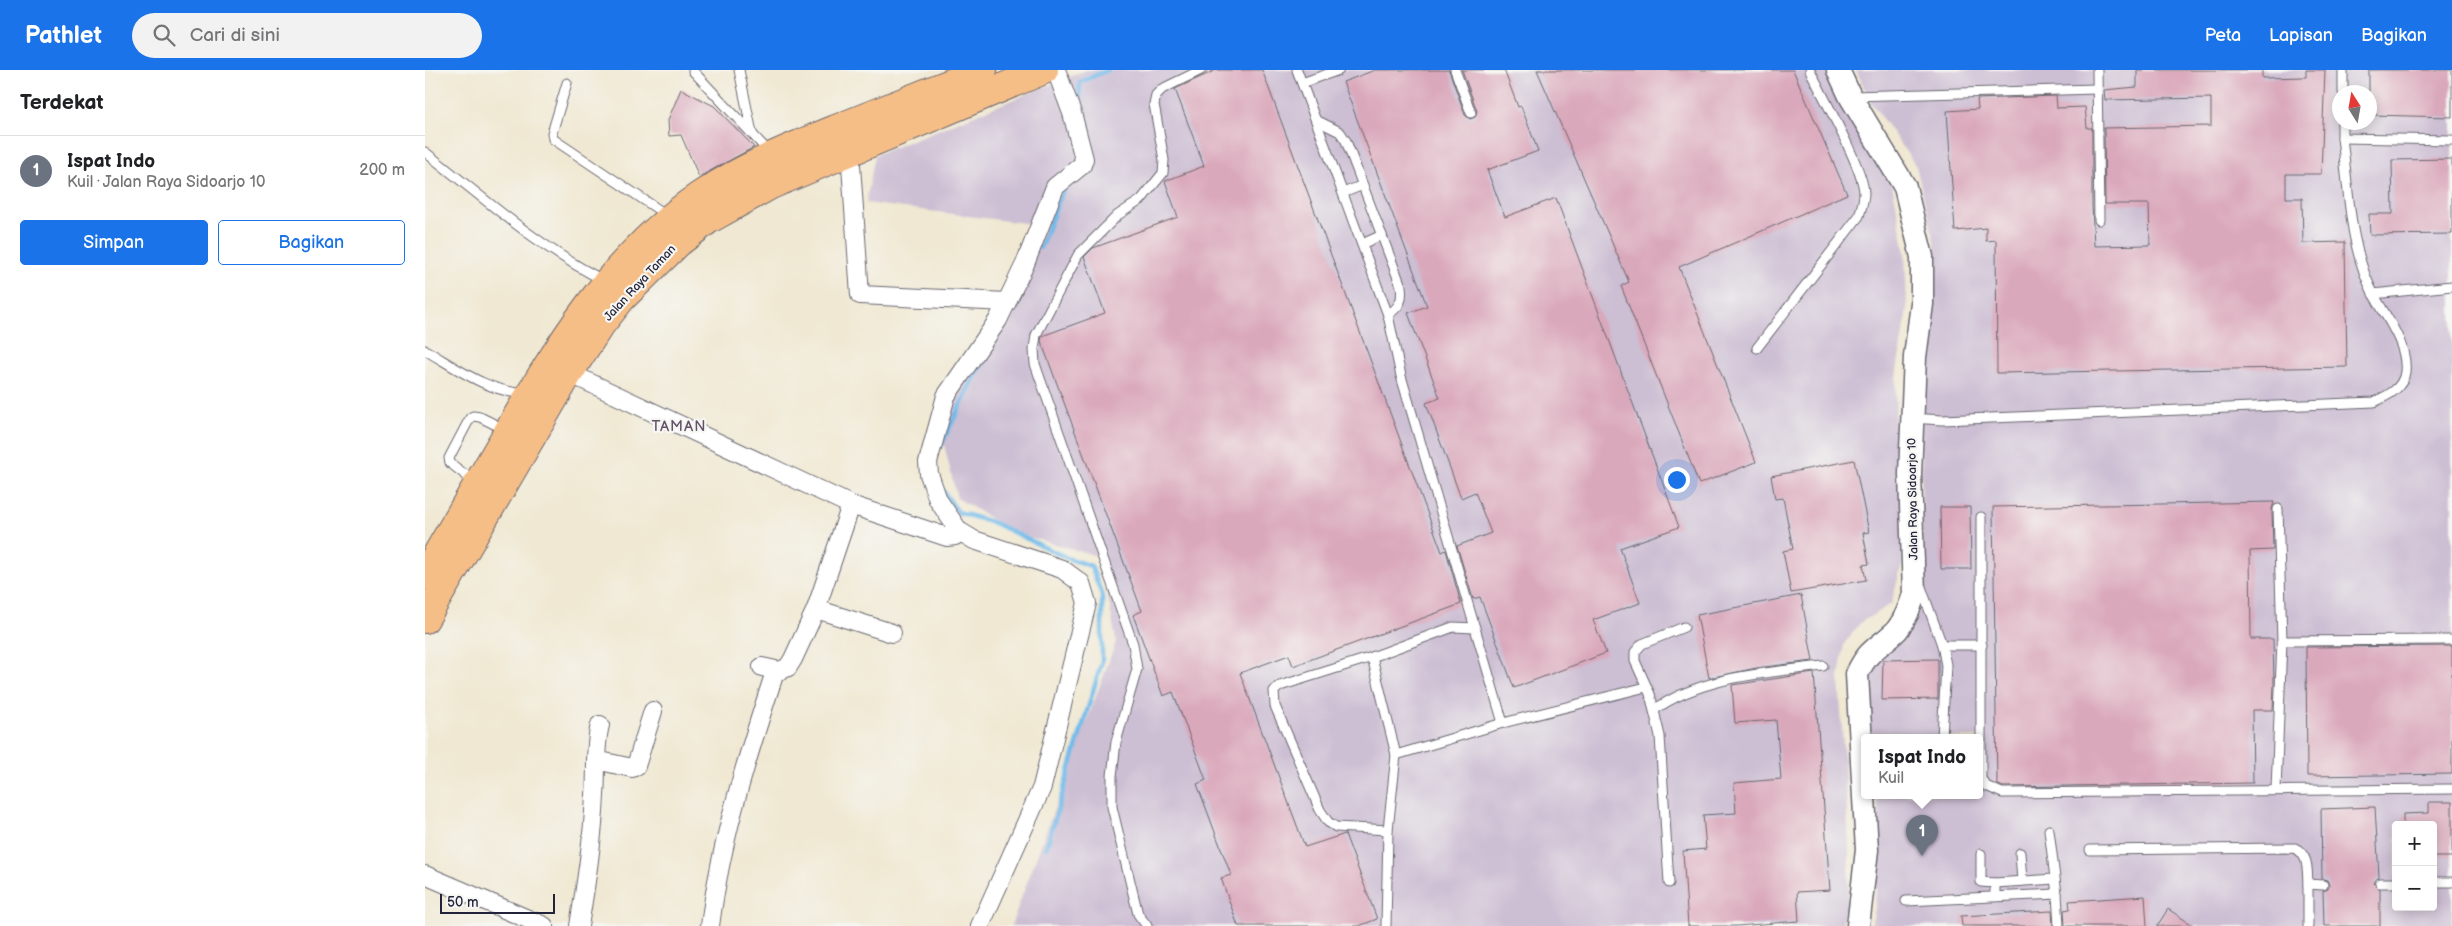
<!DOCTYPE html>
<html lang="id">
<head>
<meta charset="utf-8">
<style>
	:root { --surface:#fff; --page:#f2f2f2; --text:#202124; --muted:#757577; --line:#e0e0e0; --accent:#1a73e8 }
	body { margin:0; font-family:"Balsamiq Sans",sans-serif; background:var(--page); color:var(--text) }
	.controls { position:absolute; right:15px; bottom:15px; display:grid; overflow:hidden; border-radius:5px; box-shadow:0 2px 12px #0003 }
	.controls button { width:45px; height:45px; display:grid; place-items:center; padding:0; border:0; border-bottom:1px solid var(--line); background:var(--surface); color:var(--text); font:25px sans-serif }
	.compass { position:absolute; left:1907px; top:15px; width:45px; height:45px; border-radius:50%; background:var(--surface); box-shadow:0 2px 12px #0003; rotate:349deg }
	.scale { position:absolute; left:15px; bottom:12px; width:115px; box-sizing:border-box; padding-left:5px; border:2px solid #22223b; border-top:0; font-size:14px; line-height:18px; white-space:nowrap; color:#22223b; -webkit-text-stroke:4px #f6f6f2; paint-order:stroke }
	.you { position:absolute; left:1251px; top:409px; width:18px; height:18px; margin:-12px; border:4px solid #fff; border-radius:50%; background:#1a73e8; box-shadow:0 0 0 8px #1a73e833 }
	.badge { display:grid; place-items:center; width:32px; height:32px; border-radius:50%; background:var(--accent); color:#fff; font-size:16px; font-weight:700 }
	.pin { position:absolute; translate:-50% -41px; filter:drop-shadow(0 1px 2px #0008) }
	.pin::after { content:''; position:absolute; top:26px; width:18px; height:15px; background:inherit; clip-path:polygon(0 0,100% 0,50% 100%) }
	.popup { position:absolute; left:1436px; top:664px; width:122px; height:65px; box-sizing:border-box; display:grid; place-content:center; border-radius:5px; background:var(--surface); filter:drop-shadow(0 1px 4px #0005); font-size:16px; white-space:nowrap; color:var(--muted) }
	.popup b { font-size:19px; color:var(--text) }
	.popup::after { content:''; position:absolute; left:50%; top:100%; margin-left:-10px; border:10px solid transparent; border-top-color:var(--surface) }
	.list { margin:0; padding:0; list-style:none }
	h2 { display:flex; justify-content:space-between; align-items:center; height:65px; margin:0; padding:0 20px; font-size:21px }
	h2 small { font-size:16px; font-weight:400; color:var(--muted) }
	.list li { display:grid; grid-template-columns:32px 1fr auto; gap:15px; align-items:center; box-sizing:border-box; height:70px; padding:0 20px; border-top:1px solid var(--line) }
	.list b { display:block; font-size:19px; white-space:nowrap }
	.list p { margin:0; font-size:16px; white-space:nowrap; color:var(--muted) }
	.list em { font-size:16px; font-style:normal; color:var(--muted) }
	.actions { display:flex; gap:10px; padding:15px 20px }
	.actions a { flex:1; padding:11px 0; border:1px solid var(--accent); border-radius:5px; text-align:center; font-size:18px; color:var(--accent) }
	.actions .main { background:var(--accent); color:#fff }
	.icon { flex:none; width:28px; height:28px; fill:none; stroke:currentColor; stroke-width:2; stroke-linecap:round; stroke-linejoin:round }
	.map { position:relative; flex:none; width:2027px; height:856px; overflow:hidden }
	header { display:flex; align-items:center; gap:30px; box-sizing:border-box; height:70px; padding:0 25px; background:var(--accent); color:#fff }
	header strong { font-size:24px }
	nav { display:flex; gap:28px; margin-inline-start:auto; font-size:18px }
	.search { width:350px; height:45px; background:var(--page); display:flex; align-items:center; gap:12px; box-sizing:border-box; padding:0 18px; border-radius:28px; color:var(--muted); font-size:19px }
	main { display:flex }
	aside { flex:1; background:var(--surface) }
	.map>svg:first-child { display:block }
	.industrial { fill:#ccbed3; fill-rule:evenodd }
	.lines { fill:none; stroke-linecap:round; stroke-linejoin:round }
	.stream { stroke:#71bbea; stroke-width:4.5 }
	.building { fill:#daa8bb }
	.service-casing { stroke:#6a6770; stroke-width:11 }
	.minor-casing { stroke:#6a6770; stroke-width:20 }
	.tertiary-casing { stroke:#6a6770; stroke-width:25 }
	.trunk-casing { stroke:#6a6770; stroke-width:30 }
	.service { stroke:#fff; stroke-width:9 }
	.minor { stroke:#fff; stroke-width:18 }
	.tertiary { stroke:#fff; stroke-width:22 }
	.trunk { stroke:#f6be87; stroke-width:28 }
	.labels { text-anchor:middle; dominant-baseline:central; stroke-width:4.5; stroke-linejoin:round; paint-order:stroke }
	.street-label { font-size:12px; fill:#22223b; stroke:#f6f6f2 }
	.quarter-label { font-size:15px; letter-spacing:1px; fill:#625168; stroke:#f6f6f2 }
</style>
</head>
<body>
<header>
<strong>Pathlet</strong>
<div class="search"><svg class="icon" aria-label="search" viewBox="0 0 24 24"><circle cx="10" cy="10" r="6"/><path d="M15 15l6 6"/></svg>Cari di sini</div>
<nav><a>Peta</a><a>Lapisan</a><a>Bagikan</a></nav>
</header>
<main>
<aside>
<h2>Terdekat<small></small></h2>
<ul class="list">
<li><span class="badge" style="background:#6b7280">1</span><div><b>Ispat Indo</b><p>Kuil · Jalan Raya Sidoarjo 10</p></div><em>200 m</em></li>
</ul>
<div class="actions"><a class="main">Simpan</a><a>Bagikan</a></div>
</aside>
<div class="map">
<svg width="2027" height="856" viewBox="0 0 2027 856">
	<rect width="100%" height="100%" fill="#f6f6f2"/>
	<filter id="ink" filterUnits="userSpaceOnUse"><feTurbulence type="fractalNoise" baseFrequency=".02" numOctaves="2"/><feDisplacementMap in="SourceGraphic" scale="10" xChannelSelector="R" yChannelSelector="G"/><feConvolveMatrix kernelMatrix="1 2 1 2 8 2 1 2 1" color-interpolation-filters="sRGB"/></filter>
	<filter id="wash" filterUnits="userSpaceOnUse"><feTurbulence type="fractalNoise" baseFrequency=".0096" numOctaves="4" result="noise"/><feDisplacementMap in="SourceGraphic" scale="20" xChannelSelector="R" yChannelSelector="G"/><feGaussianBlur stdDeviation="1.12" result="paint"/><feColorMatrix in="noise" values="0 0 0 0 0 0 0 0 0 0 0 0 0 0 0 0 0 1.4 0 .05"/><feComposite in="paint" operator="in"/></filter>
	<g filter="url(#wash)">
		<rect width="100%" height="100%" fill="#f0e8d2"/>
		<g class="industrial">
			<polygon points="662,0 1403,0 1467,113 1480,183 1482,238 1471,307 1470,383 1478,448 1477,494 1466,534 1436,552 1419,574 1414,608 1424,775 1423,834 1416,856 586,856 691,572 676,487 590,463 532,428 514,354 615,155 441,133 450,85"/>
			<path d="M 1431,0 L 2027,0 L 2027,856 L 1446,856 L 1450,839 L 1455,756 L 1451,725 L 1554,725 L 1554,667 L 1445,667 L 1440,600 L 1487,555 L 1497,535 L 1496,320 L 1508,235 L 1510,175 L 1491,96 L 1445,31 ZM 1914,22 L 1944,22 L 1944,52 L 1914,52 ZM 1971,755 L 2008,755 L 2008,837 L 1971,837 Z"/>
		</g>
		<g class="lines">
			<g class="stream">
				<polyline points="654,40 655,12 683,0"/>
				<polyline points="615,178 639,118"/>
				<polyline points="515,377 567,272"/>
				<polyline points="516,418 533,442 569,453 642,488 666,496 677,525 677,591 621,778"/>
			</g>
		</g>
		<g id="blocks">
			<g class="building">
				<polygon points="791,0 837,0 1017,482 1021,480 1036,534 868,596 864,585 815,603 880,777 920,764 952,849 934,856 813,856 796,808 806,805 772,714 781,710 748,622 738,626 708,545 717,541 616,271 617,266 680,243 659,187 668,178 753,147 740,111 779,96 750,19"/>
				<polygon points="950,0 1024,0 1040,45 1045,49 1050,47 1052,41 1037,0 1079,0 1093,37 1096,36 1113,81 1062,100 1080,147 1131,128 1254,457 1195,478 1215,533 1168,550 1181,583 1089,618 1055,527 1048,529 1032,476 1066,463 1050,422 1036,428 1001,333 1015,328 983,243 1002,236 918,12"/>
				<polygon points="1112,0 1368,0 1422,124 1254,197 1331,392 1274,414 1196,216 1204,212"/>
				<polygon points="1712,0 1837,0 1837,8 1881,7 1881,0 1900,0 1896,104 1861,104 1861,128 1877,128 1878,173 1920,172 1922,297 1572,303 1571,170 1561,171 1561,158 1530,161 1522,41 1553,39 1552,29 1631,26 1632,38 1660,37 1662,58 1667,58 1667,135 1669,176 1725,175 1724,134 1680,134 1679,58 1786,56 1786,28 1680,30 1679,20 1712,17"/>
				<polygon points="1944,0 2027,0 2027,47 1944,45"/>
				<polygon points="256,19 289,36 329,77 274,107 256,65 244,66 243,50"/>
				<polygon points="2027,89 2027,164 1945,165 1944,144 1968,144 1967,90"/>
				<polygon points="1429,390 1444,462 1438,463 1444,494 1438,495 1441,510 1366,523 1358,481 1368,479 1358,428 1350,429 1346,406"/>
				<polygon points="1849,432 1847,439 1848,480 1825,481 1826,569 1848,569 1849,614 1848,640 1827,640 1828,713 1578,717 1572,714 1568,437"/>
				<polygon points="1515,437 1545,437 1546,499 1516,499"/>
				<polygon points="1376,525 1388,591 1331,598 1284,608 1272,545"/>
				<polygon points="2027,576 2027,704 1882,706 1881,577"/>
				<polygon points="1513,589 1513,629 1457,630 1458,590"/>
				<polygon points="1389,603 1405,820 1372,822 1374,851 1312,856 1263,856 1258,781 1281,779 1278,745 1311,743 1309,713 1356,709 1351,650 1310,653 1307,615"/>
				<polygon points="2004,732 2027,732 2027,787 2008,787 2008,755 1978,755 1978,744 2004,743"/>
				<polygon points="1950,737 1954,807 1949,813 1955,819 1955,856 1899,856 1898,821 1903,819 1904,815 1902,810 1897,809 1896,739"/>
				<polygon points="1720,826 1722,856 1640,856 1639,840 1645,839 1644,831"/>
				<polygon points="1743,839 1769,856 1732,856"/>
				<polygon points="1627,841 1628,856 1537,856 1536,846"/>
			</g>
		</g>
	</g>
	<g filter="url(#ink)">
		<use href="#blocks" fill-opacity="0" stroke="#6a6770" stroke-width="1"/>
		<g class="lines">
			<defs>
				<g id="service">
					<polyline points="314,0 327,63"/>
					<polyline points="872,0 963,245 976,306 1050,558"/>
					<polyline points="1030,0 1046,43"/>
					<polyline points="1672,0 1674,150"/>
					<polyline points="268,1 345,83"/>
					<polyline points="142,13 127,63 128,69 243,146"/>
					<polyline points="877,13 914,0"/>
					<polyline points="1918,22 1918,0"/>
					<polyline points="1427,26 1672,19"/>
					<path d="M 891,50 L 915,62 L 921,71 L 976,216 C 978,231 975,236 963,245"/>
					<polyline points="1917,68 2027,70"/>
					<path d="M 0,82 C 58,127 114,178 180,211"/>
					<polyline points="918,123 938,115"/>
					<polyline points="937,174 957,165"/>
					<polyline points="1948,224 2027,216"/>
					<path d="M 1332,278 L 1434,146 C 1436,139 1439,131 1439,123 C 1439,100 1397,25 1385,0"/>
					<path d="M 0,280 C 33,299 63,322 102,324"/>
					<path d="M 1486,348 L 1517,350 L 1949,332 C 1962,326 1978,319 1980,302 C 1983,275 1961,247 1949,225 C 1924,177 1924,121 1917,68 L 1917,52"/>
					<polyline points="51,413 25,393 24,388 45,348 48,346 55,347 81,360"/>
					<polyline points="1853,439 1857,571 2027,570"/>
					<polyline points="1496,517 1517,575 1521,595 1517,667"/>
					<polyline points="1517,575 1557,575"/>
					<polyline points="947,587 971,685 963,760 961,856"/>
					<path d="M 1229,640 C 1277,606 1341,603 1398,596"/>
					<polyline points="971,685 1078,653 1221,617"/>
					<polyline points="1554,706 1561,716 1577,723 2027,719"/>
					<polyline points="1556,706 1556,447"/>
					<polyline points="1851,720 1857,571"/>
					<polyline points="963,760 911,757 903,752 895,740 850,636 849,621 855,616 947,587 1028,557 1050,558 1078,653"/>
					<polyline points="1624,760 1632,824"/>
					<path d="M 1665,780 L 1870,778 C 1884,785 1882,800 1883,814 L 1898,815"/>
					<polyline points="1595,783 1597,811"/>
					<polyline points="1556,784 1556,812 1570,813"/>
					<polyline points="2008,812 2027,812"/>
					<polyline points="1244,813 1235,666 1225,624 1210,591 1210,582 1217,574 1259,557"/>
					<polyline points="1955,813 1971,813"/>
					<polyline points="1883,814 1883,856"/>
					<polyline points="1570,825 1570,813 1629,809"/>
					<polyline points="1481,831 1632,824 1634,856"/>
					<polyline points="722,856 713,844 687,737 687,706 691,672 712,599 708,574 610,294 609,279 611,265 653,185 693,145 716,130 738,103 739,90 729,34 731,25 737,19 776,0"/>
				</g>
				<g id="minor">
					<polyline points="425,81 435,225 582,232"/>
					<polyline points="144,303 426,435 522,467 530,466 534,461"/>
					<polyline points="391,539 467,563"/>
					<polyline points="337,597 355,601 363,597 368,589 391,539 426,435"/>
					<polyline points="171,690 207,698 211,696 228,641"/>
					<polyline points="0,805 119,856"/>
					<path d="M 154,856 C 161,813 168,769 170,725 C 172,701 169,678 175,655"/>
					<path d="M 285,856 C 296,769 323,684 350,602"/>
					<polyline points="555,856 617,717 662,533 656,513 637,499 549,470 534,461 513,430 504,404 503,392 521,326 573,250 600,194 630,117 657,95 659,89 647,43 631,0"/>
				</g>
				<path id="tertiary" d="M 1413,0 L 1425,26 L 1480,117 L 1497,187 L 1497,234 L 1490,287 L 1485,404 L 1489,524 C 1485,537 1481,549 1472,560 C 1454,578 1444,578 1432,604 L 1442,780 L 1433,856"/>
				<g id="trunk">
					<path d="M 0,505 C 27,458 54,412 81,365 C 133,276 187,186 274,126 C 320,95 372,75 423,54 C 468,36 513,18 558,0"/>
					<polyline points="0,549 144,303 174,257 197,228 253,173 283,150 346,115 619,0"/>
				</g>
			</defs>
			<use href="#service" class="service-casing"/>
			<use href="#minor" class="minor-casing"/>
			<use href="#tertiary" class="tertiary-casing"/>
			<use href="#trunk" class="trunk-casing"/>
			<use href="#service" class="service"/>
			<use href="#minor" class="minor"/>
			<use href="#tertiary" class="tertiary"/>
			<use href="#trunk" class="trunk"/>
		</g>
	</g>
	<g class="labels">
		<g class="street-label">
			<text transform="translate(215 213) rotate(-47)">Jalan Raya Taman</text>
			<text transform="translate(1488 429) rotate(-91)">Jalan Raya Sidoarjo 10</text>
		</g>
		<g class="quarter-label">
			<text x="254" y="356">TAMAN</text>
		</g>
	</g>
</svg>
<div class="controls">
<button>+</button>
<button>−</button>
</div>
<svg class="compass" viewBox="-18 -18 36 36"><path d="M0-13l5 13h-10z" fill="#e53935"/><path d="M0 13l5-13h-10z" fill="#757577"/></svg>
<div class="scale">50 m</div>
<div class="you"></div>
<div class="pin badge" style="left:1497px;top:786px;background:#6b7280">1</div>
<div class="popup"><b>Ispat Indo</b>Kuil</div>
</div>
</main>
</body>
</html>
